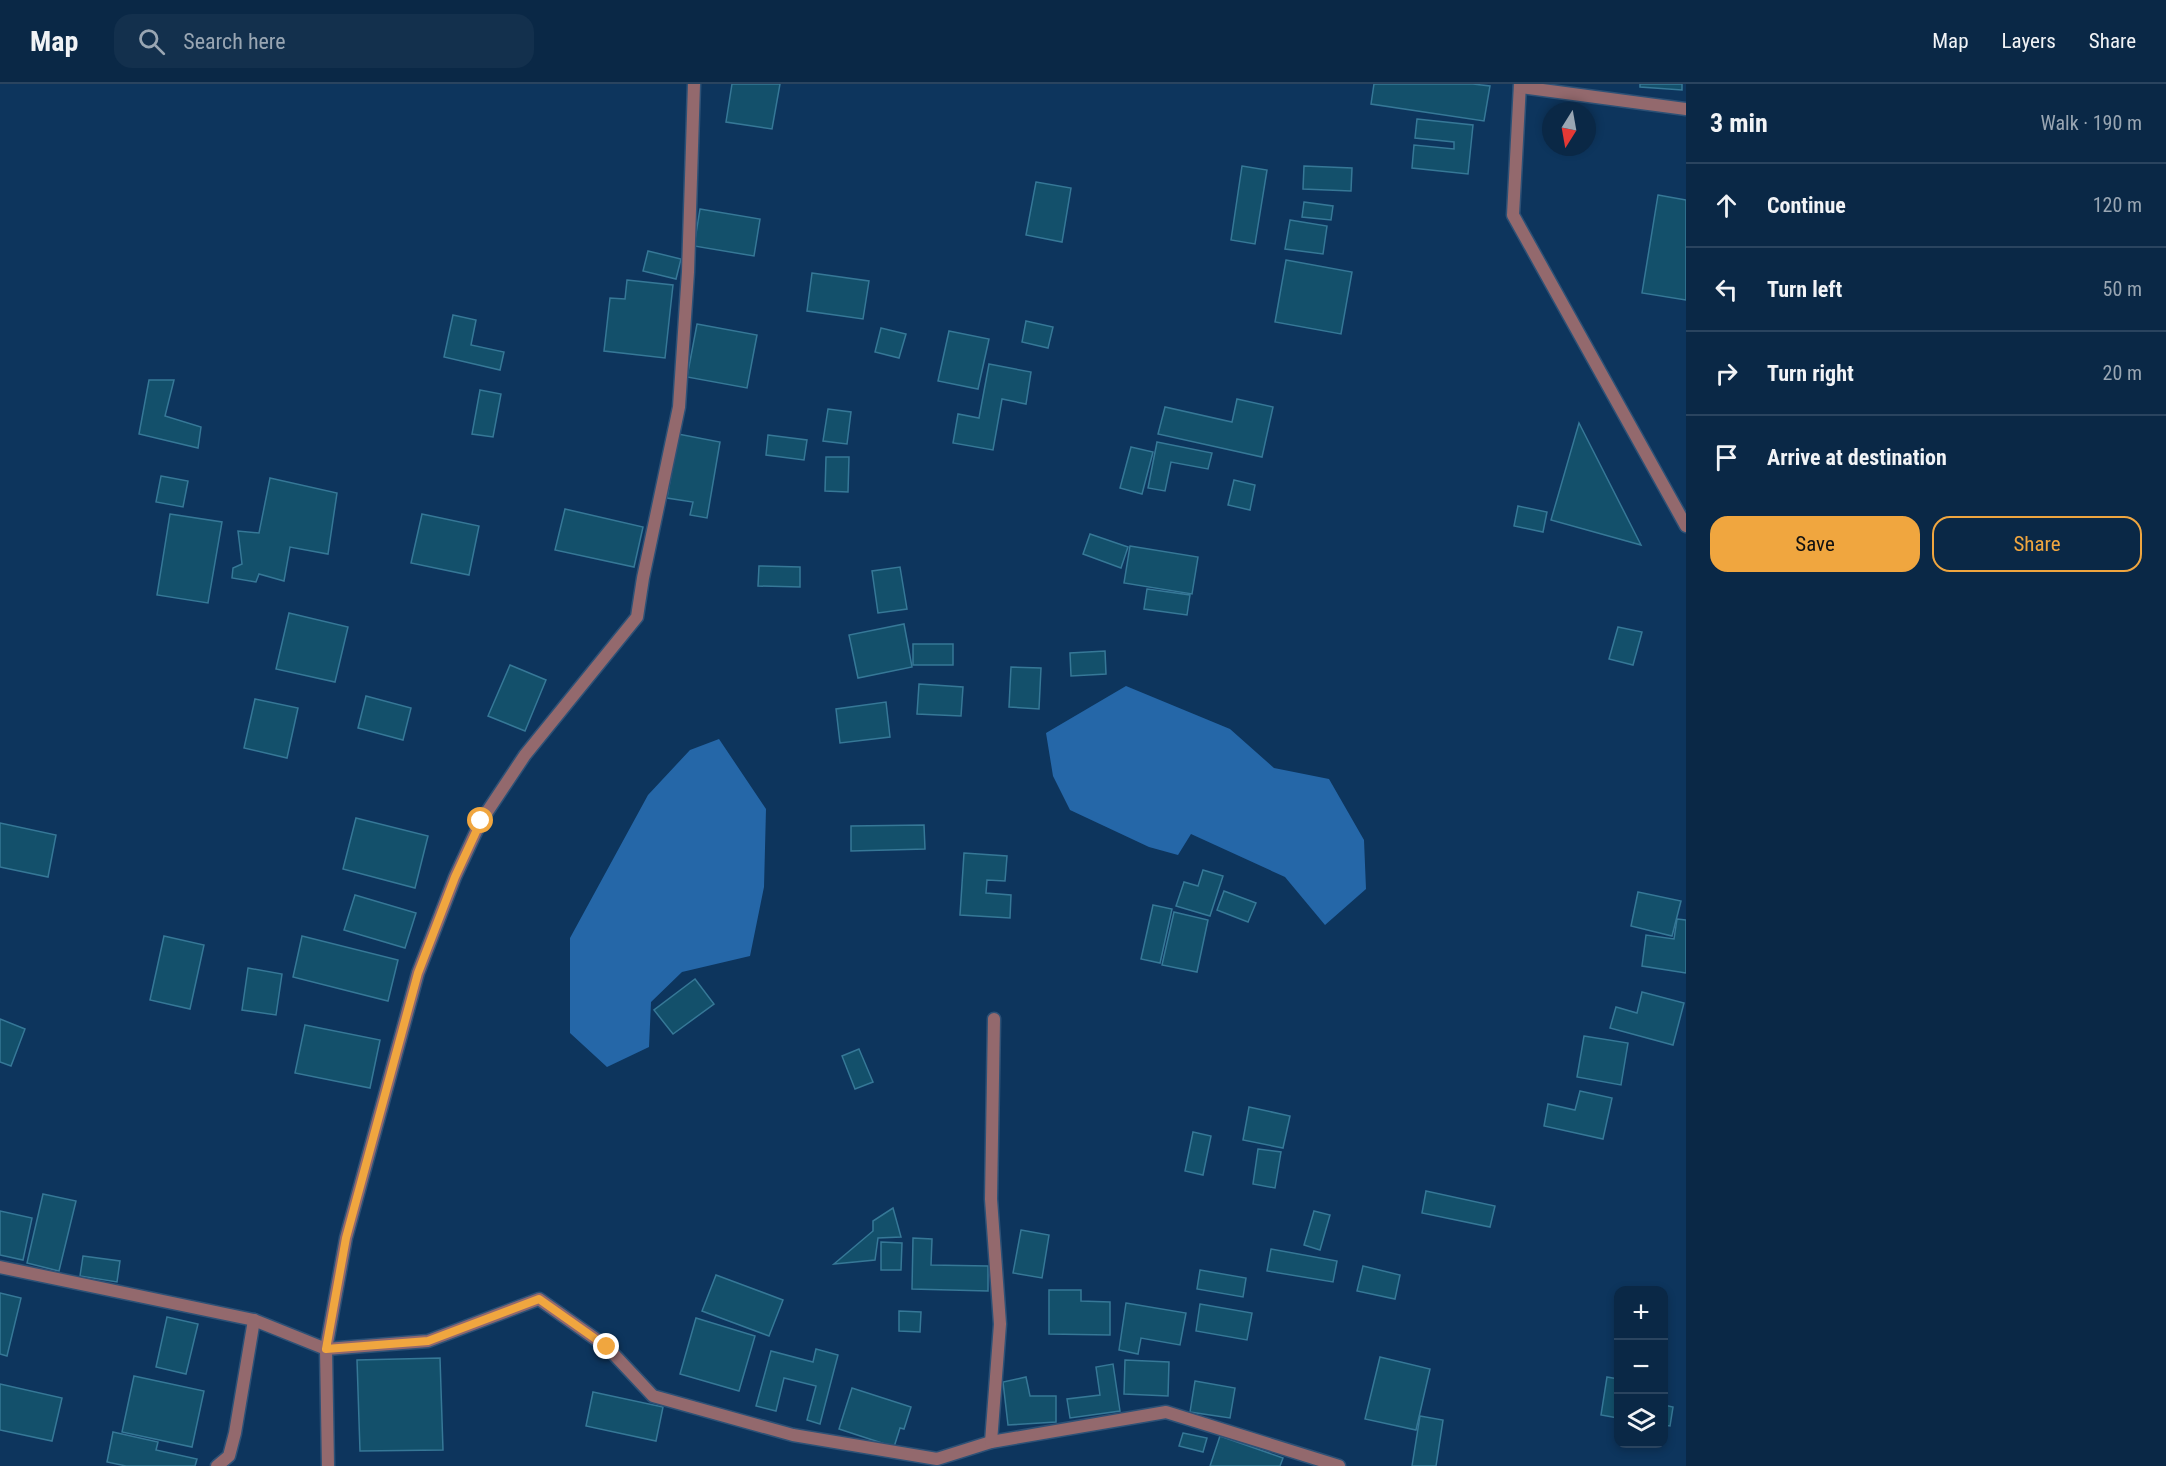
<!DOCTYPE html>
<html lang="en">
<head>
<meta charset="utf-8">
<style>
	:root { --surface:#0a2846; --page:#13304d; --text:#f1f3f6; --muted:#99a6b3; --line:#2a445f; --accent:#f0a63f }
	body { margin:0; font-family:"Roboto Condensed",sans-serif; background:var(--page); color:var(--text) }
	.controls { position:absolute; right:18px; bottom:18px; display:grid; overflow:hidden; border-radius:12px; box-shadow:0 3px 9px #0003 }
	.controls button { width:54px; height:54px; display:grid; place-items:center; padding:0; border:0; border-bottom:2px solid var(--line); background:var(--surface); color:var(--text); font:30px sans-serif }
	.compass { position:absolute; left:1542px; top:18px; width:54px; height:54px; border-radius:50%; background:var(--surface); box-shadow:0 3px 9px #0003; rotate:191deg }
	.stop { position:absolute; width:18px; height:18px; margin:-14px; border:4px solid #f0a63f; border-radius:50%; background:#fff }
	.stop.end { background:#f0a63f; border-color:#fff; box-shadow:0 2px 6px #0008 }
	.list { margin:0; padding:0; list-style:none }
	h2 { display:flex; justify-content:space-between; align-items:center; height:78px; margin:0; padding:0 24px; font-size:26px }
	h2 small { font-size:20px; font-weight:400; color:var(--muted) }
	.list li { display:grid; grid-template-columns:39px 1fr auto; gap:18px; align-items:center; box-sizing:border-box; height:84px; padding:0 24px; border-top:2px solid var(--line) }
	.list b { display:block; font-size:22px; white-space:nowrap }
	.list em { font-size:20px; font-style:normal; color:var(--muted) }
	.actions { display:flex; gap:12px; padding:18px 24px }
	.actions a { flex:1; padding:14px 0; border:2px solid var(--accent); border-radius:18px; text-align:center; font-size:21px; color:var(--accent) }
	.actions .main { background:var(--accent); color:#111 }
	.icon { flex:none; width:33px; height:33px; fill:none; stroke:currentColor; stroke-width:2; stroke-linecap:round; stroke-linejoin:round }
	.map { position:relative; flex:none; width:1686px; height:1382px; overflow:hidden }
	header { display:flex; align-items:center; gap:36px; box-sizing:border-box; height:84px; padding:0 30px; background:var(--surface); border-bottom:2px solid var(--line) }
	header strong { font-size:28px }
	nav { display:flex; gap:33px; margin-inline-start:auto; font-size:21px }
	.search { width:420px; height:54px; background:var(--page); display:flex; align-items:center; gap:15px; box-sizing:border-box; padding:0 21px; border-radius:18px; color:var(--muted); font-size:22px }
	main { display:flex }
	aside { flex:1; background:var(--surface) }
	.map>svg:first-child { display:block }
	.water { fill:#2567a8 }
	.building { fill:#13506b; stroke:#367897; stroke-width:1.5 }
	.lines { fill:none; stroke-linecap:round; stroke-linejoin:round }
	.street-casing { stroke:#2d5176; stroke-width:15 }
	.street { stroke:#93696d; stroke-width:12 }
	.route { stroke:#f0a63f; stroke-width:8 }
</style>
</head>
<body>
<header>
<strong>Map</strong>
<div class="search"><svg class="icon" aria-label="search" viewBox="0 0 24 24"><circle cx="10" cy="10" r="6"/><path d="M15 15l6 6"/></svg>Search here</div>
<nav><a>Map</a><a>Layers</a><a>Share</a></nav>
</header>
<main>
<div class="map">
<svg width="1686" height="1382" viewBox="0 0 1686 1382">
	<rect width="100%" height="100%" fill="#0d355d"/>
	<g class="water">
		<polygon points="1126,602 1230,645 1274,684 1329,695 1364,756 1366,805 1325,841 1285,793 1191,750 1178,771 1149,763 1070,726 1053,692 1046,649"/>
		<polygon points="719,655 766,725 764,803 750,872 682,888 651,918 649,963 607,983 570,949 570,854 648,711 690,666"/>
	</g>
	<g class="building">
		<polygon points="732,0 780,0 772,45 726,38"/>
		<polygon points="1374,0 1473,0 1490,2 1484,37 1371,20"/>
		<polygon points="1640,0 1682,0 1682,6 1640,3"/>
		<polygon points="1417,35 1473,41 1468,90 1412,84 1414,61 1454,65 1454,58 1415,54"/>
		<polygon points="1242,82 1267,86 1255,160 1231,156"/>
		<polygon points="1304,82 1352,84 1351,107 1303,105"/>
		<polygon points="1036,98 1071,104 1062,158 1026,151"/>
		<polygon points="1658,111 1686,116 1686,216 1642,209"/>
		<polygon points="1304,118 1333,122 1331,136 1302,133"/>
		<polygon points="700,125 760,135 754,172 694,162"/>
		<polygon points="1290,136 1327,142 1323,170 1285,165"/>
		<polygon points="648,167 681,175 676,195 643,187"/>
		<polygon points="1286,176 1352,188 1341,250 1275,238"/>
		<polygon points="812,189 869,197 863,235 807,227"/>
		<polygon points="627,196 673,201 665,274 604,267 610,214 625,215"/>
		<polygon points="453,231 476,236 471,261 504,268 500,286 444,273"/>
		<polygon points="1026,237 1053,243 1048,264 1022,258"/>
		<polygon points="697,240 757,251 747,304 687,293"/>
		<polygon points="881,244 906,250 899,274 875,268"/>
		<polygon points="949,247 989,255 978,305 938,297"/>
		<polygon points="989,280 1031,288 1026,320 1002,315 993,366 953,359 958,330 979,334"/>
		<polygon points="149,296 174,296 165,332 201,343 198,364 139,350"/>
		<polygon points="480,306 501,310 493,353 472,350"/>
		<polygon points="1237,315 1273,323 1262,373 1158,350 1165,323 1232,338"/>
		<polygon points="828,325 851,328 847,360 823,357"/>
		<polygon points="1579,339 1641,461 1551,436"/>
		<polygon points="678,350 720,358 707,434 690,431 693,418 667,414"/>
		<polygon points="768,351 807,356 804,376 766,371"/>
		<polygon points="1157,358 1212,369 1208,385 1171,378 1165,407 1148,404"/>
		<polygon points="1131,363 1153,368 1142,410 1120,404"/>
		<polygon points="826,373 849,373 848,408 825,407"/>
		<polygon points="161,392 188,397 183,423 156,418"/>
		<polygon points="270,394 337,409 328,470 290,463 284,497 259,490 256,498 232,494 233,484 242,480 238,447 259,449"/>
		<polygon points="1234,396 1255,401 1250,426 1228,421"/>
		<polygon points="1518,422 1547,428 1543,448 1514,442"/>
		<polygon points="565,425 643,443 634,483 555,466"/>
		<polygon points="170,430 222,438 208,519 157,511"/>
		<polygon points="422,430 479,442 469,491 411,479"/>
		<polygon points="1090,450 1128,463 1121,484 1083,470"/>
		<polygon points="1130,462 1198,473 1192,510 1124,499"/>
		<polygon points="759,482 800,483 800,503 758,502"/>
		<polygon points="900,483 907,525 878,529 872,487"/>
		<polygon points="1147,505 1190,511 1187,531 1144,525"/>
		<polygon points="289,529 348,543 335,598 276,585"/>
		<polygon points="904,540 912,583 858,594 849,551"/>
		<polygon points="1618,543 1642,548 1633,581 1609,575"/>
		<rect x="913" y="560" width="40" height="21"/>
		<polygon points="1105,567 1106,590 1071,592 1070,569"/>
		<polygon points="510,581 546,596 525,647 488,632"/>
		<polygon points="1011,583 1041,584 1039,625 1009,623"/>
		<polygon points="919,600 963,603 961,632 917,630"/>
		<polygon points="366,612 411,624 403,656 358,644"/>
		<polygon points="255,615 298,624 287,674 244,664"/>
		<polygon points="886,618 890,653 840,659 836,625"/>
		<polygon points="356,734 428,752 415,804 343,785"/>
		<polygon points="0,739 56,751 48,793 0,783"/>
		<polygon points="924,741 925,765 851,767 851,742"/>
		<polygon points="964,769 1007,772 1005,797 987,796 986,809 1011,811 1010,834 960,831"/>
		<polygon points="1203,786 1223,792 1210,832 1176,822 1184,798 1198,802"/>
		<polygon points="1224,807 1256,819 1248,838 1217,826"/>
		<polygon points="1638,808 1681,817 1672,852 1631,842"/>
		<polygon points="355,811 416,829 405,864 344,846"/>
		<polygon points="1153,821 1172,825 1160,879 1141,875"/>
		<polygon points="1174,828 1208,836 1197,888 1162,881"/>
		<polygon points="1677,835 1686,836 1686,889 1642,882 1646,851 1674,855"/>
		<polygon points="164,852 204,861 190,925 150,916"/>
		<polygon points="302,852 398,876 388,917 293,893"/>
		<polygon points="248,884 282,890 276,931 242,926"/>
		<polygon points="695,895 714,920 673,950 654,926"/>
		<polygon points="1642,908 1684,919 1673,961 1610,944 1616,923 1637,929"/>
		<polygon points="0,935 25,945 11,982 0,978"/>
		<polygon points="305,941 380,956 370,1004 295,989"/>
		<polygon points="1584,952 1628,959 1621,1001 1577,993"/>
		<polygon points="859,965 873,998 855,1005 842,972"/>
		<polygon points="1580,1007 1612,1014 1603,1055 1544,1042 1548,1020 1575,1026"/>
		<polygon points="1249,1023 1290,1032 1283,1064 1243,1056"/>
		<polygon points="1193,1048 1211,1052 1203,1091 1185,1087"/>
		<polygon points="1258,1065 1281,1068 1275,1104 1253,1100"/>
		<polygon points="1426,1107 1495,1122 1490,1143 1422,1129"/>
		<polygon points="43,1110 76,1117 59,1187 27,1179"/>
		<polygon points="893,1124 901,1153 878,1154 875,1176 834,1180 873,1147 873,1137"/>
		<polygon points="0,1127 32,1134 23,1176 0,1171"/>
		<polygon points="1314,1127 1330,1131 1320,1166 1304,1161"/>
		<polygon points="1021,1146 1049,1151 1042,1194 1013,1189"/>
		<polygon points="913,1154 932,1155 931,1181 988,1182 988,1207 912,1205"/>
		<polygon points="881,1158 902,1159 901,1186 881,1186"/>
		<polygon points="1271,1165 1337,1177 1333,1198 1267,1187"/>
		<polygon points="83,1172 120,1177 117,1198 80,1192"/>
		<polygon points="1363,1182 1400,1191 1395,1215 1357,1207"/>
		<polygon points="1200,1186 1246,1194 1243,1213 1197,1205"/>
		<polygon points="716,1191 783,1216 769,1252 702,1227"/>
		<polygon points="1049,1206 1081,1206 1081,1217 1110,1218 1110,1251 1049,1250"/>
		<polygon points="0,1209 21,1214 7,1272 0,1270"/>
		<polygon points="1126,1219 1186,1229 1180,1261 1141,1254 1138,1270 1119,1266"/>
		<polygon points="1200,1220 1252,1229 1247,1256 1196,1247"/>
		<polygon points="899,1227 921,1228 920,1248 899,1247"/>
		<polygon points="167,1233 198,1240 186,1290 156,1283"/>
		<polygon points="696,1234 755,1252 739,1307 680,1290"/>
		<polygon points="816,1265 838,1271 820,1340 807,1336 816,1302 784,1294 776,1327 756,1322 771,1267 813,1278"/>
		<polygon points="1380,1273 1430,1285 1416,1346 1365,1335"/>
		<polygon points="440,1274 443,1366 360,1367 357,1276"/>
		<polygon points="1125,1276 1169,1278 1168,1312 1124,1310"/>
		<polygon points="1113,1280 1120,1327 1070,1334 1067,1315 1100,1311 1096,1283"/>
		<polygon points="134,1292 204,1307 192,1363 122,1348"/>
		<polygon points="1026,1293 1030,1312 1056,1312 1056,1338 1008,1341 1003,1298"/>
		<polygon points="1607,1293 1618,1295 1618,1334 1601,1331"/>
		<polygon points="1195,1297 1235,1304 1230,1334 1190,1328"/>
		<polygon points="0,1300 62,1314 52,1357 0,1346"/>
		<polygon points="852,1304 911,1323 904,1345 900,1344 894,1363 839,1345"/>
		<polygon points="593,1308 663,1323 656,1357 586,1342"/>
		<polygon points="1664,1321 1673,1323 1670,1342 1664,1341"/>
		<polygon points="1420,1332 1443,1336 1436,1382 1412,1382"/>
		<polygon points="113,1348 158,1358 156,1366 197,1375 195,1382 126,1382 107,1378"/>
		<polygon points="1183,1349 1207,1354 1203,1368 1179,1362"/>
		<polygon points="1220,1352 1283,1374 1280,1382 1210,1382"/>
	</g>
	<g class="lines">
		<defs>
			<g id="street">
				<polyline points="1520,0 1513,131 1686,442"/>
				<polyline points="1520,3 1686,25"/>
				<polyline points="0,1183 254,1236 326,1265 428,1257 539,1215 607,1263 653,1312 793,1351 937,1375 991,1358 1166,1328 1339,1382"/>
				<polyline points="991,1358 1000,1240 991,1115 994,935"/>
				<polyline points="217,1382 229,1372 235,1349 254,1236"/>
				<polyline points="328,1382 326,1265 346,1154 418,889 455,793 481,737 525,671 637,533 643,494 679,323 688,188 694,0"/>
			</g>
		</defs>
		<use href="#street" class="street-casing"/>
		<use href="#street" class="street"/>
	</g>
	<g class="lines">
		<polyline class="route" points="481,737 455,793 418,889 346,1154 326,1265 428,1257 539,1215 607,1263"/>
	</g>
</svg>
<div class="controls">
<button>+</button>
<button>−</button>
<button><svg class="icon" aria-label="layers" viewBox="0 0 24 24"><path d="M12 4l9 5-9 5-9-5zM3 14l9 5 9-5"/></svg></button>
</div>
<svg class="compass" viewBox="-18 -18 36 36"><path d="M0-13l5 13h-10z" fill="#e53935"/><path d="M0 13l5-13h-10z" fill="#99a6b3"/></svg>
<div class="stop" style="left:481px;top:737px"></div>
<div class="stop end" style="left:607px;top:1263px"></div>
</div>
<aside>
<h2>3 min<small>Walk · 190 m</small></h2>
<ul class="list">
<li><svg class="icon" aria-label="ahead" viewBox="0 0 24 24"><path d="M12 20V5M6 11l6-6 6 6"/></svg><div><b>Continue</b></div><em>120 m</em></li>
<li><svg class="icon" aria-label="left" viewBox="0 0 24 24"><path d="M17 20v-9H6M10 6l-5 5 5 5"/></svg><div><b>Turn left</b></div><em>50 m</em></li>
<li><svg class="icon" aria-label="right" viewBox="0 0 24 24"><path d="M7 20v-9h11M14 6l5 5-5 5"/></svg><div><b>Turn right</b></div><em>20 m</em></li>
<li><svg class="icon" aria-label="arrive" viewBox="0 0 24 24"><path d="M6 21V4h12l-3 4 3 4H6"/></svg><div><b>Arrive at destination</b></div></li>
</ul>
<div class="actions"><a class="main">Save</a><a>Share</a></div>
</aside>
</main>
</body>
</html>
